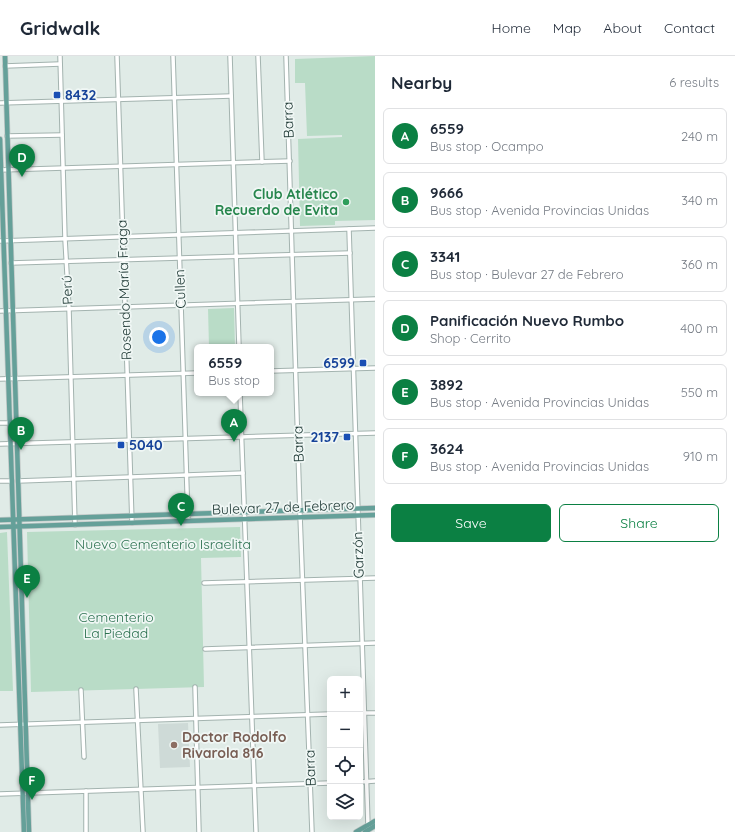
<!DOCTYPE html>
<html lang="en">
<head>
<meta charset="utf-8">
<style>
	:root { --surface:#fff; --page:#f2f2f3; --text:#1f2937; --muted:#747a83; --line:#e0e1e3; --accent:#0b8043 }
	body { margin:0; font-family:Quicksand,sans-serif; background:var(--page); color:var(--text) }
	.controls { position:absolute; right:12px; bottom:12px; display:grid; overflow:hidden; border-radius:6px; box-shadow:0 4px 16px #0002 }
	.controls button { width:36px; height:36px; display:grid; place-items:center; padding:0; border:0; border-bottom:1px solid var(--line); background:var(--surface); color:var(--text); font:20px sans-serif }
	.you { position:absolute; left:159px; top:281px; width:14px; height:14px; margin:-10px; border:3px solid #fff; border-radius:50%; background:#1a73e8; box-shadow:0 0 0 6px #1a73e833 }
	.badge { display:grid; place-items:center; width:26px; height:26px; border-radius:50%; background:var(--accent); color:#fff; font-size:13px; font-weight:700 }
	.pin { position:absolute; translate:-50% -33px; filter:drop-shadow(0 1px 2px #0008) }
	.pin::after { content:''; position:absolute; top:21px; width:14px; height:12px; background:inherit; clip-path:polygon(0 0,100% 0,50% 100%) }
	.popup { position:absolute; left:194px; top:288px; width:80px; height:52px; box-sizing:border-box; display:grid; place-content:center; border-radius:6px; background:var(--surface); filter:drop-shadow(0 1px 3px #0005); font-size:13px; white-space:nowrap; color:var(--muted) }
	.popup b { font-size:15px; color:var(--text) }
	.popup::after { content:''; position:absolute; left:50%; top:100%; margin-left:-8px; border:8px solid transparent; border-top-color:var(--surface) }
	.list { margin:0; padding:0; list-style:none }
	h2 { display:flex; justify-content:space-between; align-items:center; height:52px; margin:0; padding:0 16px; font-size:17px }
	h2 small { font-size:13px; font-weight:400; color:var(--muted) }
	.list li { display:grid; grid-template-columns:26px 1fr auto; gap:12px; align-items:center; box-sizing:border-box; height:56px; margin:0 8px 8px; padding:0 8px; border:1px solid var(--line); border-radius:6px }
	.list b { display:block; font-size:15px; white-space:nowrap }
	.list p { margin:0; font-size:13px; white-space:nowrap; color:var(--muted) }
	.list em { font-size:13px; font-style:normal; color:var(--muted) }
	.actions { display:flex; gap:8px; padding:12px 16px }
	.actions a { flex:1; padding:9px 0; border:1px solid var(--accent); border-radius:6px; text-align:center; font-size:14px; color:var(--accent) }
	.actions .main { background:var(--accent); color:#fff }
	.icon { flex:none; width:22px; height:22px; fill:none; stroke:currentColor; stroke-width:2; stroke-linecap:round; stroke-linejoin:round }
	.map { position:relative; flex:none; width:375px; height:776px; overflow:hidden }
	header { display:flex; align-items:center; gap:24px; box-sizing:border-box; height:56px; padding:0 20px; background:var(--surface); border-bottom:1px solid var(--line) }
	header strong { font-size:19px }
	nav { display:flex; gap:22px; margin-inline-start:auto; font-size:14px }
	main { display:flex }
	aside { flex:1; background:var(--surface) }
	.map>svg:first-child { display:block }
	.built { fill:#cedad7 }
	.green { fill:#b9dcc7 }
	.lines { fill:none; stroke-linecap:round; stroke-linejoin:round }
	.minor-casing { stroke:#a3b3af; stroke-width:5.5 }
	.major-casing { stroke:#c1c8c7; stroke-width:6 }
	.minor { stroke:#fff; stroke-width:3.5 }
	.major { stroke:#65a099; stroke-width:4.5 }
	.transit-dot { fill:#1a4fb4; stroke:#f0f7f5; stroke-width:1.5 }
	.leisure-dot { fill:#2e9e5b; stroke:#f0f7f5; stroke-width:1.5 }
	.education-dot { fill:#8d6e63; stroke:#f0f7f5; stroke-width:1.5 }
	.labels { text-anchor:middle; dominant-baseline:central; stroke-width:3.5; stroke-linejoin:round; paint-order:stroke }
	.transit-label { font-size:14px; font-weight:bold; fill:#164399; stroke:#f0f7f5; text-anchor:start }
	.street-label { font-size:14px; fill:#213b37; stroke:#f0f7f5 }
	.leisure-label { font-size:14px; font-weight:bold; fill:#27864d; stroke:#f0f7f5; text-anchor:end }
	.park-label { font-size:14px; fill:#2c7150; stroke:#f0f7f5 }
	.education-label { font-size:14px; font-weight:bold; fill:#785e54; stroke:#f0f7f5; text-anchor:start }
</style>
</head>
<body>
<header>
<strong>Gridwalk</strong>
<nav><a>Home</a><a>Map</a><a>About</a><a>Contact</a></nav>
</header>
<main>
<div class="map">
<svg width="375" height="776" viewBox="0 0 375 776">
	<rect width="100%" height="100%" fill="#e0ebe7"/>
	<polygon class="built" points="188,667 190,711 160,712 158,668"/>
	<g class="green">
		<polygon points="375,0 375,164 335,165 335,169 300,170 298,83 342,81 342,79 307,80 305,27 295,27 295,3"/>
		<polygon points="234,252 235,291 209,291 208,253"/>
		<polygon points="240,471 241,501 201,502 204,631 31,636 27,476"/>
		<polygon points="7,476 13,635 0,635 0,477"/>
	</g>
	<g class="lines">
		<defs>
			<g id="minor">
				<polyline points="60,0 65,183 69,253 75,469"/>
				<polyline points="117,0 132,467"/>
				<polyline points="173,0 188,465"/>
				<polyline points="230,0 239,291"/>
				<polyline points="258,0 262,106"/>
				<polyline points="286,0 300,459 312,776"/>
				<polyline points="5,10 60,8"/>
				<polyline points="0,47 231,40"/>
				<polyline points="7,80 62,79"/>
				<polyline points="0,114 290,105"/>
				<polyline points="349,173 368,770"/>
				<polyline points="0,185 375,172"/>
				<polyline points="11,207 350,197"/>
				<polyline points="0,255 375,243"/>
				<polyline points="271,315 375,312"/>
				<polyline points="0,323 197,317"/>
				<polyline points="240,337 256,776"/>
				<polyline points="0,367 10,367"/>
				<polyline points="0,388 375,377"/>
				<polyline points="0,425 12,425"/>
				<polyline points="18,425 243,417"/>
				<polyline points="204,527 375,522"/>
				<polyline points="205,593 375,587"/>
				<polyline points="195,631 199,776"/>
				<polyline points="136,633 143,776"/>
				<polyline points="81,634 84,701"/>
				<polyline points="360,657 375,657"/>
				<polyline points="0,669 330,658"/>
				<polyline points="360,726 375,725"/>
				<polyline points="86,735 86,776"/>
				<polyline points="0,738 330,727"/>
			</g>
			<g id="major">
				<polyline points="5,0 29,776"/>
				<polyline points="0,83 24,776"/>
				<polyline points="0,464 375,452"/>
				<polyline points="0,471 375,459"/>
				<polyline points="356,776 375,765"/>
				<polyline points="365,776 375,770"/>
			</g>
		</defs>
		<use href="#minor" class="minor-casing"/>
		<use href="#major" class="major-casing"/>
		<use href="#minor" class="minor"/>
		<use href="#major" class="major"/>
	</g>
	<g class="transit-dot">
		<rect x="53" y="35" width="8" height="8" rx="2"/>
		<rect x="359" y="303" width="8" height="8" rx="2"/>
		<rect x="343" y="377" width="8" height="8" rx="2"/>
		<rect x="117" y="385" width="8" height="8" rx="2"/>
	</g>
	<circle class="leisure-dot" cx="346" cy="146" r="4"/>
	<circle class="education-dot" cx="174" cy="689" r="4"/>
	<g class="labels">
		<g class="transit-label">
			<text x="65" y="39">8432</text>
			<text x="355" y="307" text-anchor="end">6599</text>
			<text x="339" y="381" text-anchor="end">2137</text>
			<text x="129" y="389">5040</text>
		</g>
		<g class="street-label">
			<text transform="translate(288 64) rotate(-92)">Barra</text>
			<text transform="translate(180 233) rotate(-92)">Cullen</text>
			<text transform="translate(67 234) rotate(-93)">Perú</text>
			<text transform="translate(124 234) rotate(-92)">Rosendo María Fraga</text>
			<text transform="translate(298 388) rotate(-92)">Barra</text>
			<text transform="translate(283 451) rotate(-2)">Bulevar 27 de Febrero</text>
			<text transform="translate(358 499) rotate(-92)">Garzón</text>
			<text transform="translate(310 712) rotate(-92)">Barra</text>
		</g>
		<g class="leisure-label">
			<text x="338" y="138">Club Atlético<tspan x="338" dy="16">Recuerdo de Evita</tspan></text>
		</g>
		<g class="park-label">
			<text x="163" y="488">Nuevo Cementerio Israelita</text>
			<text x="116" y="561">Cementerio<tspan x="116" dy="16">La Piedad</tspan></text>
		</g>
		<g class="education-label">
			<text x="182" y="681">Doctor Rodolfo<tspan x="182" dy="16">Rivarola 816</tspan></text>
		</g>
	</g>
</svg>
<div class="controls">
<button>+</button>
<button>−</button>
<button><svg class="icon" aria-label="locate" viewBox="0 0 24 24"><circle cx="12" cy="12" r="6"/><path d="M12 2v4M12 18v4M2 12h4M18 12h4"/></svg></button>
<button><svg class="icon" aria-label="layers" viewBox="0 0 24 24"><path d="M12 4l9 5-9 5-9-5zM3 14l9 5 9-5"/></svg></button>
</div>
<div class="you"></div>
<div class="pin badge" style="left:234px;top:386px">A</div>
<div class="popup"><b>6559</b>Bus stop</div>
<div class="pin badge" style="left:21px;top:394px">B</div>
<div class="pin badge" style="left:181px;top:470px">C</div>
<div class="pin badge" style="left:22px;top:121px">D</div>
<div class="pin badge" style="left:27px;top:542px">E</div>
<div class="pin badge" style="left:32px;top:744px">F</div>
</div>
<aside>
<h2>Nearby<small>6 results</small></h2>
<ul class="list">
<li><span class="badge">A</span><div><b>6559</b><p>Bus stop · Ocampo</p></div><em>240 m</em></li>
<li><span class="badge">B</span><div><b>9666</b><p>Bus stop · Avenida Provincias Unidas</p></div><em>340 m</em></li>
<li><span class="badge">C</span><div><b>3341</b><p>Bus stop · Bulevar 27 de Febrero</p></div><em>360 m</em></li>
<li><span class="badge">D</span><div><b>Panificación Nuevo Rumbo</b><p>Shop · Cerrito</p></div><em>400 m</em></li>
<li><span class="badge">E</span><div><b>3892</b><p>Bus stop · Avenida Provincias Unidas</p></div><em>550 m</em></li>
<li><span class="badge">F</span><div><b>3624</b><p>Bus stop · Avenida Provincias Unidas</p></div><em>910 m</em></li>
</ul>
<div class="actions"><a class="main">Save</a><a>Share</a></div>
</aside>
</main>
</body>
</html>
